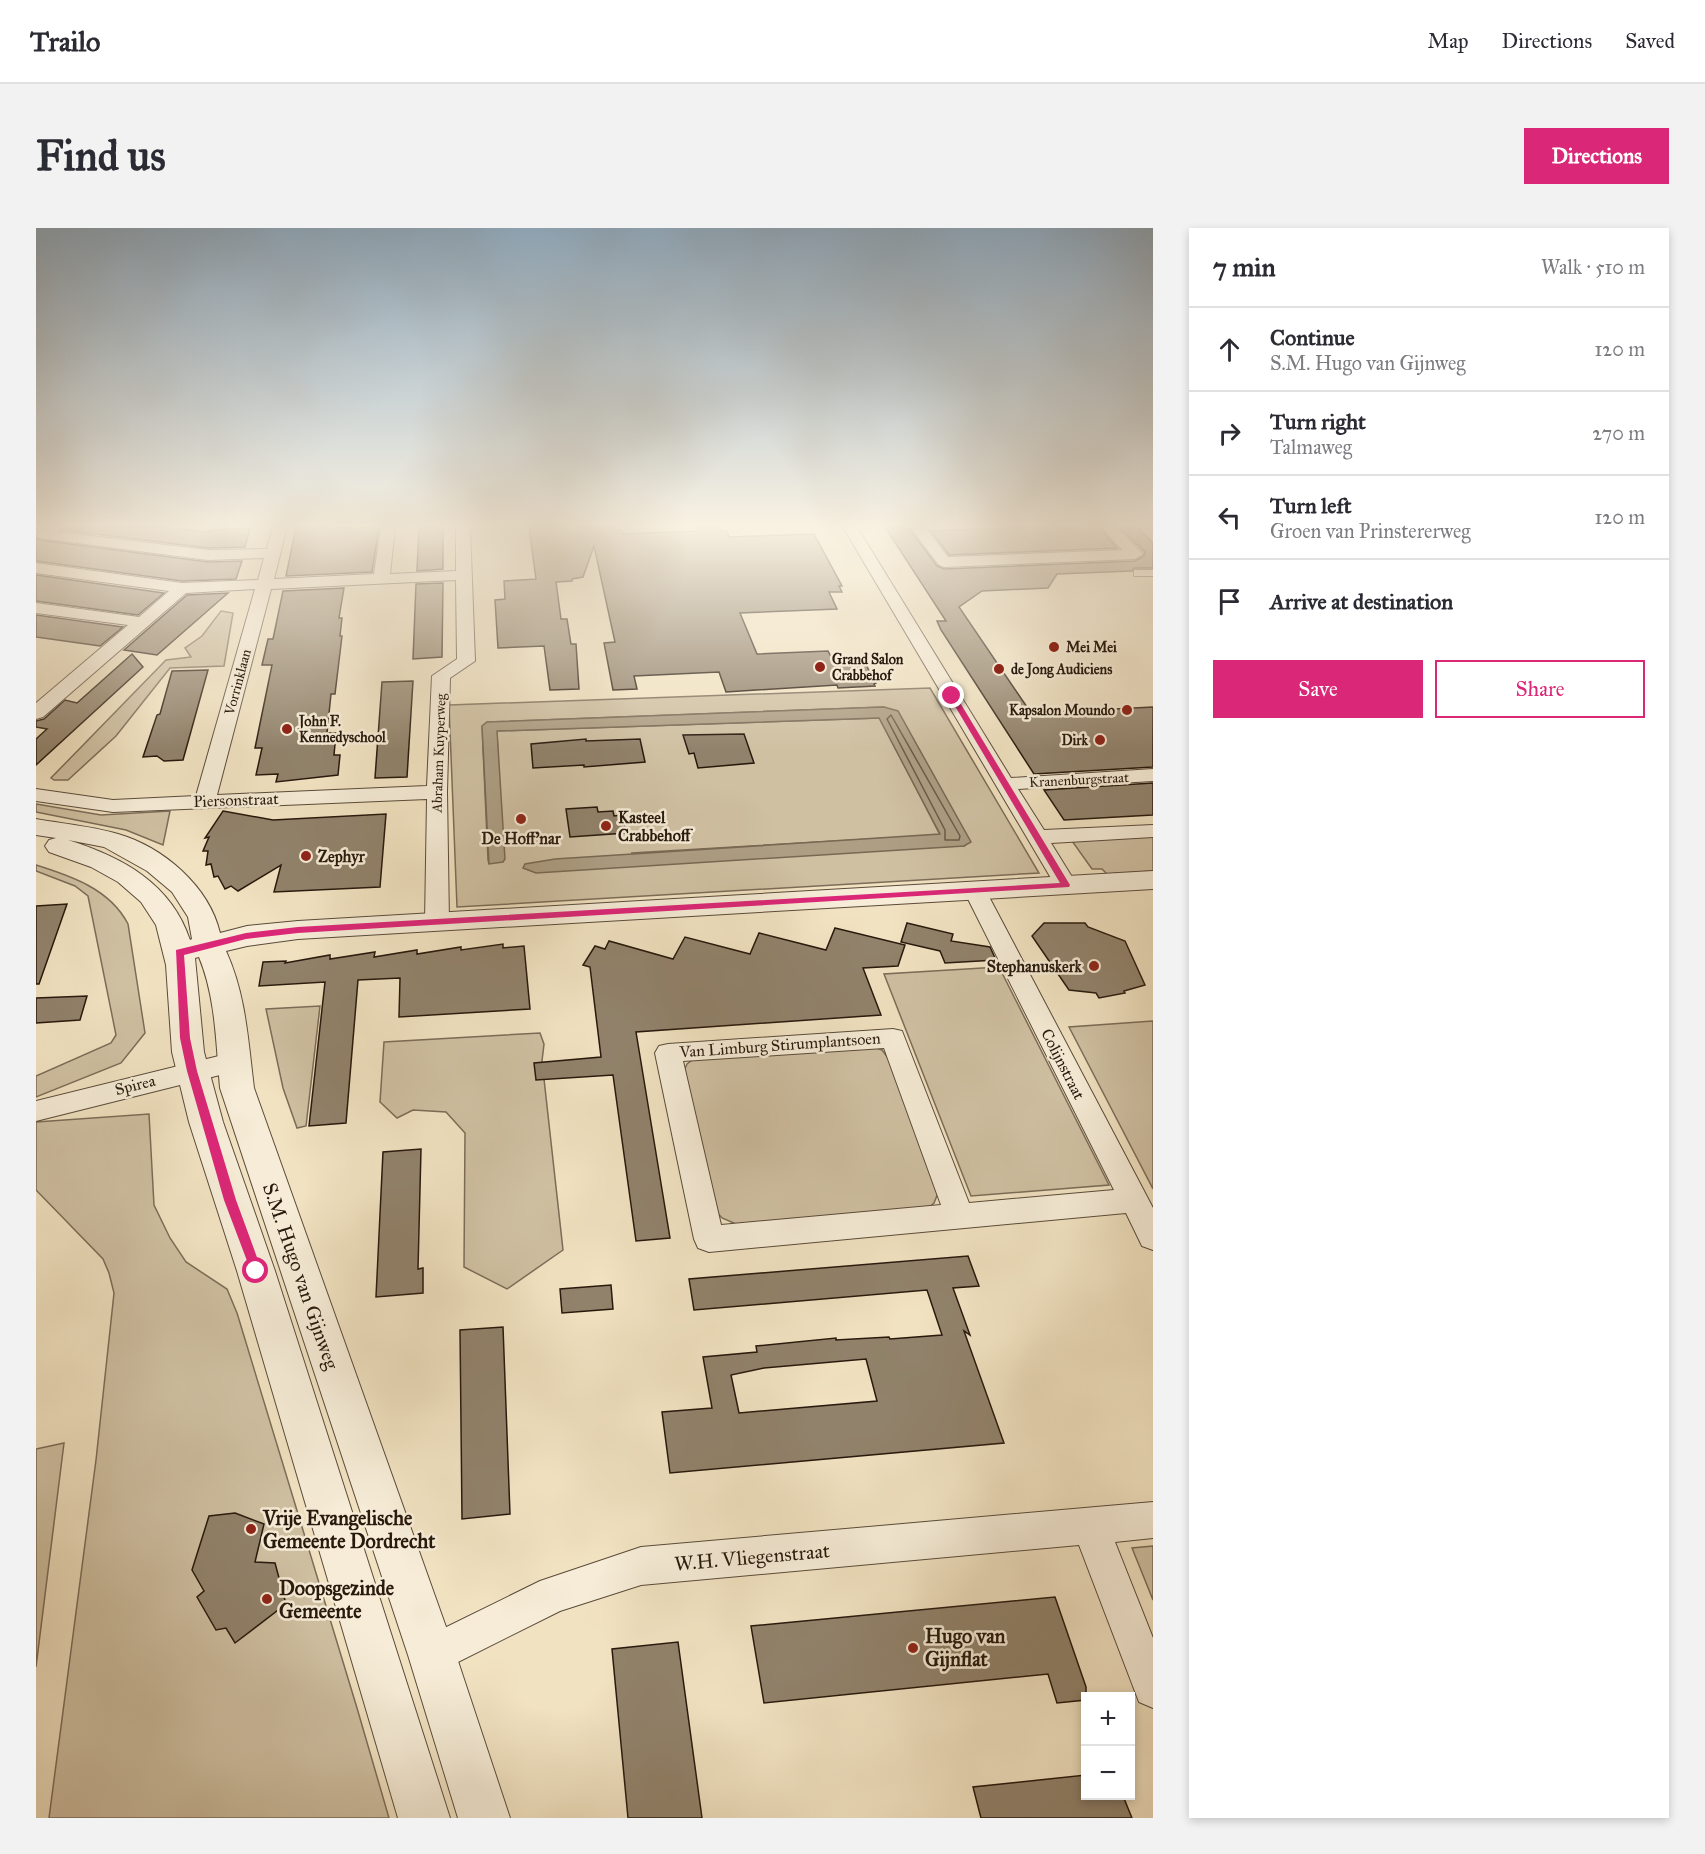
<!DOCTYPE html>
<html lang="en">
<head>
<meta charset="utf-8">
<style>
	:root { --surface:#fff; --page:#f2f2f3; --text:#2b2b33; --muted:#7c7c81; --line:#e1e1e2; --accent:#db2777 }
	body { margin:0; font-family:"IM FELL Great Primer",serif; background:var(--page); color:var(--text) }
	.controls { position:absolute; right:18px; bottom:18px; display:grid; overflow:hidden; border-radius:0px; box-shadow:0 3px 9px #0003 }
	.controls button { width:54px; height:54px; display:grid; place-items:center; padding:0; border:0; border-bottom:2px solid var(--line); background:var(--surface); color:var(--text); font:30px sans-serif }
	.stop { position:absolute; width:18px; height:18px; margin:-14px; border:4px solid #db2777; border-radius:50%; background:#fff }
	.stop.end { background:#db2777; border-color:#fff; box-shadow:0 2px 6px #0008 }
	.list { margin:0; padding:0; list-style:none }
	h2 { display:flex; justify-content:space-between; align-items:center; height:78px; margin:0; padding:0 24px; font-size:26px }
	h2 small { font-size:20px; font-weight:400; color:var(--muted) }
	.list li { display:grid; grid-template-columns:39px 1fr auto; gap:18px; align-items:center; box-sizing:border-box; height:84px; padding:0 24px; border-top:2px solid var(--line) }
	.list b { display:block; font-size:22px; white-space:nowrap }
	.list p { margin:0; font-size:20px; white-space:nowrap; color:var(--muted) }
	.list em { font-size:20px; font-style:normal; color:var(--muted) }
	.actions { display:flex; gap:12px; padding:18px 24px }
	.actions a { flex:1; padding:14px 0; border:2px solid var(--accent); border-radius:0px; text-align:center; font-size:21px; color:var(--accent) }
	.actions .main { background:var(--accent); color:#fff }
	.icon { flex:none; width:33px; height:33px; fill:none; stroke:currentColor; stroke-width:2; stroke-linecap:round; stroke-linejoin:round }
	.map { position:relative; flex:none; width:1117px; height:1590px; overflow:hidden; border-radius:0px }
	header { display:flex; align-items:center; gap:36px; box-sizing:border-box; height:84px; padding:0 30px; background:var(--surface); border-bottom:2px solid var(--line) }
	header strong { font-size:28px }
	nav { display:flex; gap:33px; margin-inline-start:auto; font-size:21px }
	.intro { display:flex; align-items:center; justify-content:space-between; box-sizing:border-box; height:144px; padding:0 36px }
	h1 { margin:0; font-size:42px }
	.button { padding:15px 27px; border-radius:0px; background:var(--accent); color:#fff; font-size:21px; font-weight:700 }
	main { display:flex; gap:36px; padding:0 36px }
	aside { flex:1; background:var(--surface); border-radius:0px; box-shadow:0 3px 9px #0003 }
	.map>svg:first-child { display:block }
	.green { fill:#cfc0a2; stroke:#7c6c58; stroke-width:1.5; fill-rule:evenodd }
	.water { fill:#ad9e84; stroke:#786954; stroke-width:1.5 }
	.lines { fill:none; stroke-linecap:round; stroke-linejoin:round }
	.shore { stroke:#6a5c48; stroke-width:1.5 }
	.building { fill:#91826b; stroke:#28190d; stroke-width:1.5; fill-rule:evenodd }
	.pedestrian-casing { stroke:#5a4b3a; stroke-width:2 }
	.minor-casing { stroke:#5a4b3a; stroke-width:2 }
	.tertiary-casing { stroke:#5a4b3a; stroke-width:2 }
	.pedestrian { fill:#f6ecd7; fill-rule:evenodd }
	.minor { fill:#f6ecd7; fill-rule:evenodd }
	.tertiary { fill:#f6ecd7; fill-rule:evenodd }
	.route { fill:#db2777 }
	.poi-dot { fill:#8f2418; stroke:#f6ecd7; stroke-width:2 }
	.labels { text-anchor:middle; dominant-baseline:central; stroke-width:5; stroke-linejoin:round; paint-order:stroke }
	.far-poi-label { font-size:14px; font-weight:bold; fill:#28190d; stroke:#f6ecd7; text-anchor:start }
	.far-street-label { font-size:14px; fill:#28190d; stroke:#f6ecd7 }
	.street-label { font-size:16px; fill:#28190d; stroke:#f6ecd7 }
	.poi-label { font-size:16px; font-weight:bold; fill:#28190d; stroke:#f6ecd7; text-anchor:start }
	.near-street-label { font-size:20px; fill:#28190d; stroke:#f6ecd7 }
	.near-poi-label { font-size:20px; font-weight:bold; fill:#28190d; stroke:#f6ecd7; text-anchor:start }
</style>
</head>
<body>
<header>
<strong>Trailo</strong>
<nav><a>Map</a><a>Directions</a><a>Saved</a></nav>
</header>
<div class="intro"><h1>Find us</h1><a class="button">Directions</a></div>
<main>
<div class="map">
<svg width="1117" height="1590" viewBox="0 0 1117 1590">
	<rect width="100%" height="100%" fill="#f1e2c1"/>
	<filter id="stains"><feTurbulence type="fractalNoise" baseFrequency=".00333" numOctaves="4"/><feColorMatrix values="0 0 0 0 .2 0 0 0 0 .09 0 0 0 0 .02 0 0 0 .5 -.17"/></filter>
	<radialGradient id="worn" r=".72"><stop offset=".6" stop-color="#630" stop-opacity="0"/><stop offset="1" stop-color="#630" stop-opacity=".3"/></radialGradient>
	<g class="green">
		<polygon points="185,383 197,385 188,438 134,440 80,508 32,552 18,552 15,550 130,432 155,429 149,420 166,408"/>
		<path d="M 894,460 L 1003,645 L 421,679 L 413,477 ZM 848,479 L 928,618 L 595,625 L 904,607 L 844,490 L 461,503 L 463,557 L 453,636 L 452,632 L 446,498 L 451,494 Z"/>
		<polygon points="0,576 65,587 134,583 127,617 90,602 0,584"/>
		<polygon points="1117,608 1117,643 1071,646 1066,641 1056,641 1036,613"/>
		<path d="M 0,637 C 35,648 74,661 92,696 L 109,805 L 85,835 L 0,869 L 0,848 L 75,815 L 80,807 L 52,668 L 39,658 L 0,643 Z"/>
		<polygon points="963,739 1073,957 935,968 848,746"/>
		<polygon points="284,778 270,898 261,900 247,860 230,781"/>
		<polygon points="1117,793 1117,961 1033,799"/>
		<polygon points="504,805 508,816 506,833 527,1022 471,1061 428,1039 429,905 410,884 377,882 361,890 344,874 348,814"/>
		<polygon points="835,818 846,822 852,830 902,965 898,975 891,981 700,996 686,990 678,981 648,843 651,836 659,830"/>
		<polygon points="113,886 118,977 134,1010 150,1034 191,1061 201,1085 321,1480 353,1590 13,1590 60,1232 78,1065 73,1045 67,1031 0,962 0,894"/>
		<polygon points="28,1215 0,1439 0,1221"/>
		<polygon points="1117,1318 1117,1372 1096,1320"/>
	</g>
	<polygon class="water" points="848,479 862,483 935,614 928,618 500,645 487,640 489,636 519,631 904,606 843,490 461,503 469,631 467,634 453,636 446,498 451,494"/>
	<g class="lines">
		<polygon class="shore" points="855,487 924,608 923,612 909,612 909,602 851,491"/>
	</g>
	<g class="building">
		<polygon points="28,299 126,299 174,304 174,302 214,300 209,319 172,320 26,302"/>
		<polygon points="260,299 343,299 336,344 250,348"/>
		<polygon points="383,299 407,299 407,341 381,343"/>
		<polygon points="493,299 577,299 578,302 586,302 587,306 662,303 660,299 683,299 684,303 691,303 693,309 778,306 806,358 803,358 806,364 793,364 801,381 704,385 721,426 792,423 800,438 830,437 840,455 838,456 839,458 802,460 801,457 690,464 683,444 598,448 601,461 577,462 568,415 579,414 558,318 547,349 536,351 536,353 520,354 525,391 531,391 535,416 540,416 543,461 514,462 508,418 462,420 459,372 469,371 468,353 500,351"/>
		<polygon points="849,299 872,299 901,338 908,341 1099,333 1108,328 1109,324 1083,299 1101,299 1117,315 1117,340 1098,340 1096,343 1021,346 1012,360 946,363 923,379 993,482 999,481 1002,485 1117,479 1117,539 998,546 905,402 901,393 910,393"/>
		<polygon points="992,299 1063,299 1081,320 913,327 895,303"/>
		<polygon points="0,310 3,312 172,334 206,333 200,351 146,353 0,333"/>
		<polygon points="0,347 128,365 102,387 0,373"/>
		<polygon points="407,355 406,429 377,431 380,356"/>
		<polygon points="308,360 303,390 306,390 304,408 306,408 299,466 295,466 291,505 300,505 298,527 304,527 302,547 240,554 242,546 220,547 226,520 219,520 236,437 226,437 232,411 237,411 247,363"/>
		<polygon points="192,365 121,427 88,422 151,367"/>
		<polygon points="0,387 87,399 64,418 0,409"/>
		<polygon points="96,426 107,439 0,537 0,511 11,501 0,499 0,493 8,491 29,472 41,475"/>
		<polygon points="172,442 147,532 128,533 121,528 107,529 121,487 124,486 136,443"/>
		<polygon points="377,453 371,549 339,550 346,454"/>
		<polygon points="708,506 718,535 662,540 658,525 653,526 647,507"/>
		<polygon points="550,511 550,513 604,511 609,534 548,539 548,537 497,540 495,516"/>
		<polygon points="1117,555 1117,587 1028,592 1008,562"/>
		<polygon points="561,579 562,584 577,583 578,588 586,587 590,605 534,609 530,581"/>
		<polygon points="187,583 237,592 350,586 344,659 238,664 245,637 202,663 195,658 189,661 182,648 178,649 175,636 170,637 172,623 167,623 173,609 169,610"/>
		<polygon points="31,676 3,756 0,756 0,678"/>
		<polygon points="871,695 917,706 915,713 954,719 960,732 909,735 904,723 865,714"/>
		<polygon points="1008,695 1049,695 1052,699 1089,713 1109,757 1088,763 1089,765 1063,770 1060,765 1033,762 996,708"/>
		<polygon points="799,700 869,717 862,738 827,740 845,787 600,804 634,1010 600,1013 577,847 500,852 498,835 565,829 554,739 547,737 559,718 569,721 573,713 637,731 649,709 714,726 723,705 790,722"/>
		<polygon points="467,716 467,720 488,718 494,781 363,789 364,750 322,752 310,895 273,898 289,754 223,758 227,734 250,733 249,735 294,727 294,731 339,724 338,729 381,722 381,726 425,719 425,722"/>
		<polygon points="51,768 44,792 0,795 0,770"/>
		<polygon points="385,921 382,1041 387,1040 387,1065 340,1069 347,924"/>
		<path d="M 932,1028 L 943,1058 L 917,1060 L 934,1107 L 928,1103 L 968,1215 L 634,1245 L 626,1184 L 676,1180 L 667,1129 L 721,1124 L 720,1118 L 800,1110 L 800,1112 L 853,1109 L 854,1111 L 906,1107 L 891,1062 L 658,1082 L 653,1051 ZM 830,1131 L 841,1173 L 703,1185 L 695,1147 L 728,1140 Z"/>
		<polygon points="575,1057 577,1081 526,1085 524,1061"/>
		<polygon points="467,1099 474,1286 426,1291 424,1102"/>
		<polygon points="199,1285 228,1296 219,1334 239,1335 250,1376 199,1415 190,1400 180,1402 161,1369 168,1363 156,1342 173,1288"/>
		<polygon points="1019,1369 1050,1459 1050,1472 1021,1475 1012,1446 728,1475 715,1398"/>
		<polygon points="642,1414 666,1590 592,1590 576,1421"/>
		<polygon points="1050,1547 1050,1568 1087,1568 1096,1590 945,1590 937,1559"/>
	</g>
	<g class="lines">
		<defs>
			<rect id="pedestrian" x="1098" y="342" width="19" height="6"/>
			<g id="minor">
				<path d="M 10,299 L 26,299 L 21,304 L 172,322 L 231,321 L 237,299 L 251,299 L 238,351 L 338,346 L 345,299 L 359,299 L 354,346 L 420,343 L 420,299 L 434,299 L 439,433 L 414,450 L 411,564 L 413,694 L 409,699 L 401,702 L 393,699 L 389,694 L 391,571 L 77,584 L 0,573 L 0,561 L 77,572 L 160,568 L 219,361 L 150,365 L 7,489 L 0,491 L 0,475 L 92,397 L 0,385 L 0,375 L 103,389 L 133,363 L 0,345 L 0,335 L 146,355 L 222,352 L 228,330 L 172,332 L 3,310 L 1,307 ZM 420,352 L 421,431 L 396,448 L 391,558 L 181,567 L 235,361 Z"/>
				<polygon points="694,299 708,299 708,300 701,304 696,303"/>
				<polygon points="807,299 821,299 975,550 1117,541 1117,553 982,561 1008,602 1117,597 1117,609 1015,615 1041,657 1038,662 1030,664 1022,662"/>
				<polygon points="874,299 889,299 912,329 1086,322 1065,299 1080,299 1107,326 1099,331 908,339 903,337"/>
				<path d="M 939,656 L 947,658 L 950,663 L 1117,980 L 1117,1022 L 1106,1018 L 1090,985 L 673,1024 L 662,1020 L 658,1011 L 619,825 L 623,818 L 632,816 L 857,801 L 866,803 L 933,975 L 1078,962 L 928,663 L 931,658 ZM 848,820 L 905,977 L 685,997 L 647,833 Z"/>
				<polygon points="199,824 208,827 212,834 208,841 0,893 0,873"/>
				<polygon points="1117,1274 1117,1310 1079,1314 1117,1410 1117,1480 1103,1474 1043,1317 605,1357 524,1383 396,1447 382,1441 376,1427 382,1413 504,1353 605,1319"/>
			</g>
			<path id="tertiary" d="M 0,591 C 27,596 56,598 82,606 C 127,619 173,658 184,705 L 211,698 L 262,693 L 1117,643 L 1117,661 L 262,711 L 211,718 L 190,723 C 210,767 212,812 218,860 L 420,1427 L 474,1590 L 422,1590 L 372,1427 L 184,860 C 180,816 180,770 163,729 L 159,730 L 168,824 L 187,894 L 239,1043 L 414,1590 L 362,1590 L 201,1043 L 153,894 L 136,824 L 130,737 L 120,697 L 105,674 L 82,654 L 55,639 L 13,624 L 9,618 L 13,612 L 20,610 L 0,607 ZM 32,612 L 68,619 L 111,643 L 136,664 L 152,689 L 156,711 L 154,712 C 135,655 86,629 32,612 Z"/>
		</defs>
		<use href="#pedestrian" class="pedestrian-casing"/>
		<use href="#minor" class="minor-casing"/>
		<use href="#tertiary" class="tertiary-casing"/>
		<use href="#pedestrian" class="pedestrian"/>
		<use href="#minor" class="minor"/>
		<use href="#tertiary" class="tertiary"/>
	</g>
	<linearGradient id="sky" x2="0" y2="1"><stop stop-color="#90abc0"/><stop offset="0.57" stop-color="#f9f2e3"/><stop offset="1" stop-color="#f9f2e3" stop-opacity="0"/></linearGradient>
	<rect width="1117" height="522" fill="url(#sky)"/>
	<polygon class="route" points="916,466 920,468 1034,657 1033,659 262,705 210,711 148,727 154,810 161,843 200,972 226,1043 225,1046 216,1046 188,972 151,843 144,810 140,722 210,705 262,699 1024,655 913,468"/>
	<g class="poi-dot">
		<circle cx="1018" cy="419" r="6"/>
		<circle cx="784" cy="439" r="6"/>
		<circle cx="963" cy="441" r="6"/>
		<circle cx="1091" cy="482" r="6"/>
		<circle cx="251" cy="501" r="6"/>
		<circle cx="1064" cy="512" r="6"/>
		<circle cx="485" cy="591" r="6"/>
		<circle cx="570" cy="598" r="6"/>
		<circle cx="270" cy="628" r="6"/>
		<circle cx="1058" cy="738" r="6"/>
		<circle cx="215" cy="1301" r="6"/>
		<circle cx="231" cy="1371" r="6"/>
		<circle cx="877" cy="1420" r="6"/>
	</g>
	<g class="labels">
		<g class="far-poi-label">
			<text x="1030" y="419">Mei Mei</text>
			<text x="796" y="431">Grand Salon<tspan x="796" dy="16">Crabbehof</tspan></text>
			<text x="975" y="441">de Jong Audiciens</text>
			<text x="1079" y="482" text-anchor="end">Kapsalon Moundo</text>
			<text x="263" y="493">John F.<tspan x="263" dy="16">Kennedyschool</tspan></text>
			<text x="1052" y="512" text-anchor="end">Dirk</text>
		</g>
		<g class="far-street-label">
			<text transform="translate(202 454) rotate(-75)">Vorrinklaan</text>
			<text transform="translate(403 525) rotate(-88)">Abraham Kuyperweg</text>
			<text transform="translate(1043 552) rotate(-3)">Kranenburgstraat</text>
		</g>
		<g class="street-label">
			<text transform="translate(200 572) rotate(-2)">Piersonstraat</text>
			<text transform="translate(744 817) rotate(-4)">Van Limburg Stirumplantsoen</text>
			<text transform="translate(1027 836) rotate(63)">Colijnstraat</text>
			<text transform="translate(99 857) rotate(-14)">Spirea</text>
		</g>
		<g class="poi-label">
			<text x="582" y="589">Kasteel<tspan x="582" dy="18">Crabbehoff</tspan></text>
			<text x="485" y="610" text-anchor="middle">De Hoff'nar</text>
			<text x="282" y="628">Zephyr</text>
			<text x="1046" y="738" text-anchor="end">Stephanuskerk</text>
		</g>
		<g class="near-street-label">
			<text transform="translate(265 1048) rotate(71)">S.M. Hugo van Gijnweg</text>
			<text transform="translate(716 1329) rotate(-5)">W.H. Vliegenstraat</text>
		</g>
		<g class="near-poi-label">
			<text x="227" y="1290">Vrije Evangelische<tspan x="227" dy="23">Gemeente Dordrecht</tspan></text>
			<text x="243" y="1360">Doopsgezinde<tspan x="243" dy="23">Gemeente</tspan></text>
			<text x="889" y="1408">Hugo van<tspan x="889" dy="23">Gijnflat</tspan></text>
		</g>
	</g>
	<rect width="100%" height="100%" filter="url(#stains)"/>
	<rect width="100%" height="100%" fill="url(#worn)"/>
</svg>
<div class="controls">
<button>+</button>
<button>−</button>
</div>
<div class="stop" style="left:220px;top:1043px"></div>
<div class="stop end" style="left:916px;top:468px"></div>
</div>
<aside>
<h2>7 min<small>Walk · 510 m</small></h2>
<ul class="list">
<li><svg class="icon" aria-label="ahead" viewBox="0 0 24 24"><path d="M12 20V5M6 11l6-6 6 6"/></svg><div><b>Continue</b><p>S.M. Hugo van Gijnweg</p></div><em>120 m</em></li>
<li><svg class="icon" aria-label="right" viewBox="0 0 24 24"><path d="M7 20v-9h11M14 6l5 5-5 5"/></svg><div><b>Turn right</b><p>Talmaweg</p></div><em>270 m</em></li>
<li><svg class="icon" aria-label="left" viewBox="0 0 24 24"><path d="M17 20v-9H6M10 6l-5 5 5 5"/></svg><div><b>Turn left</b><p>Groen van Prinstererweg</p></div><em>120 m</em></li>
<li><svg class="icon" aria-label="arrive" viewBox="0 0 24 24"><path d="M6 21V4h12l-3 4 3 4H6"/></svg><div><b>Arrive at destination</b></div></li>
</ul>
<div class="actions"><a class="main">Save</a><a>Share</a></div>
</aside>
</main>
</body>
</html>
